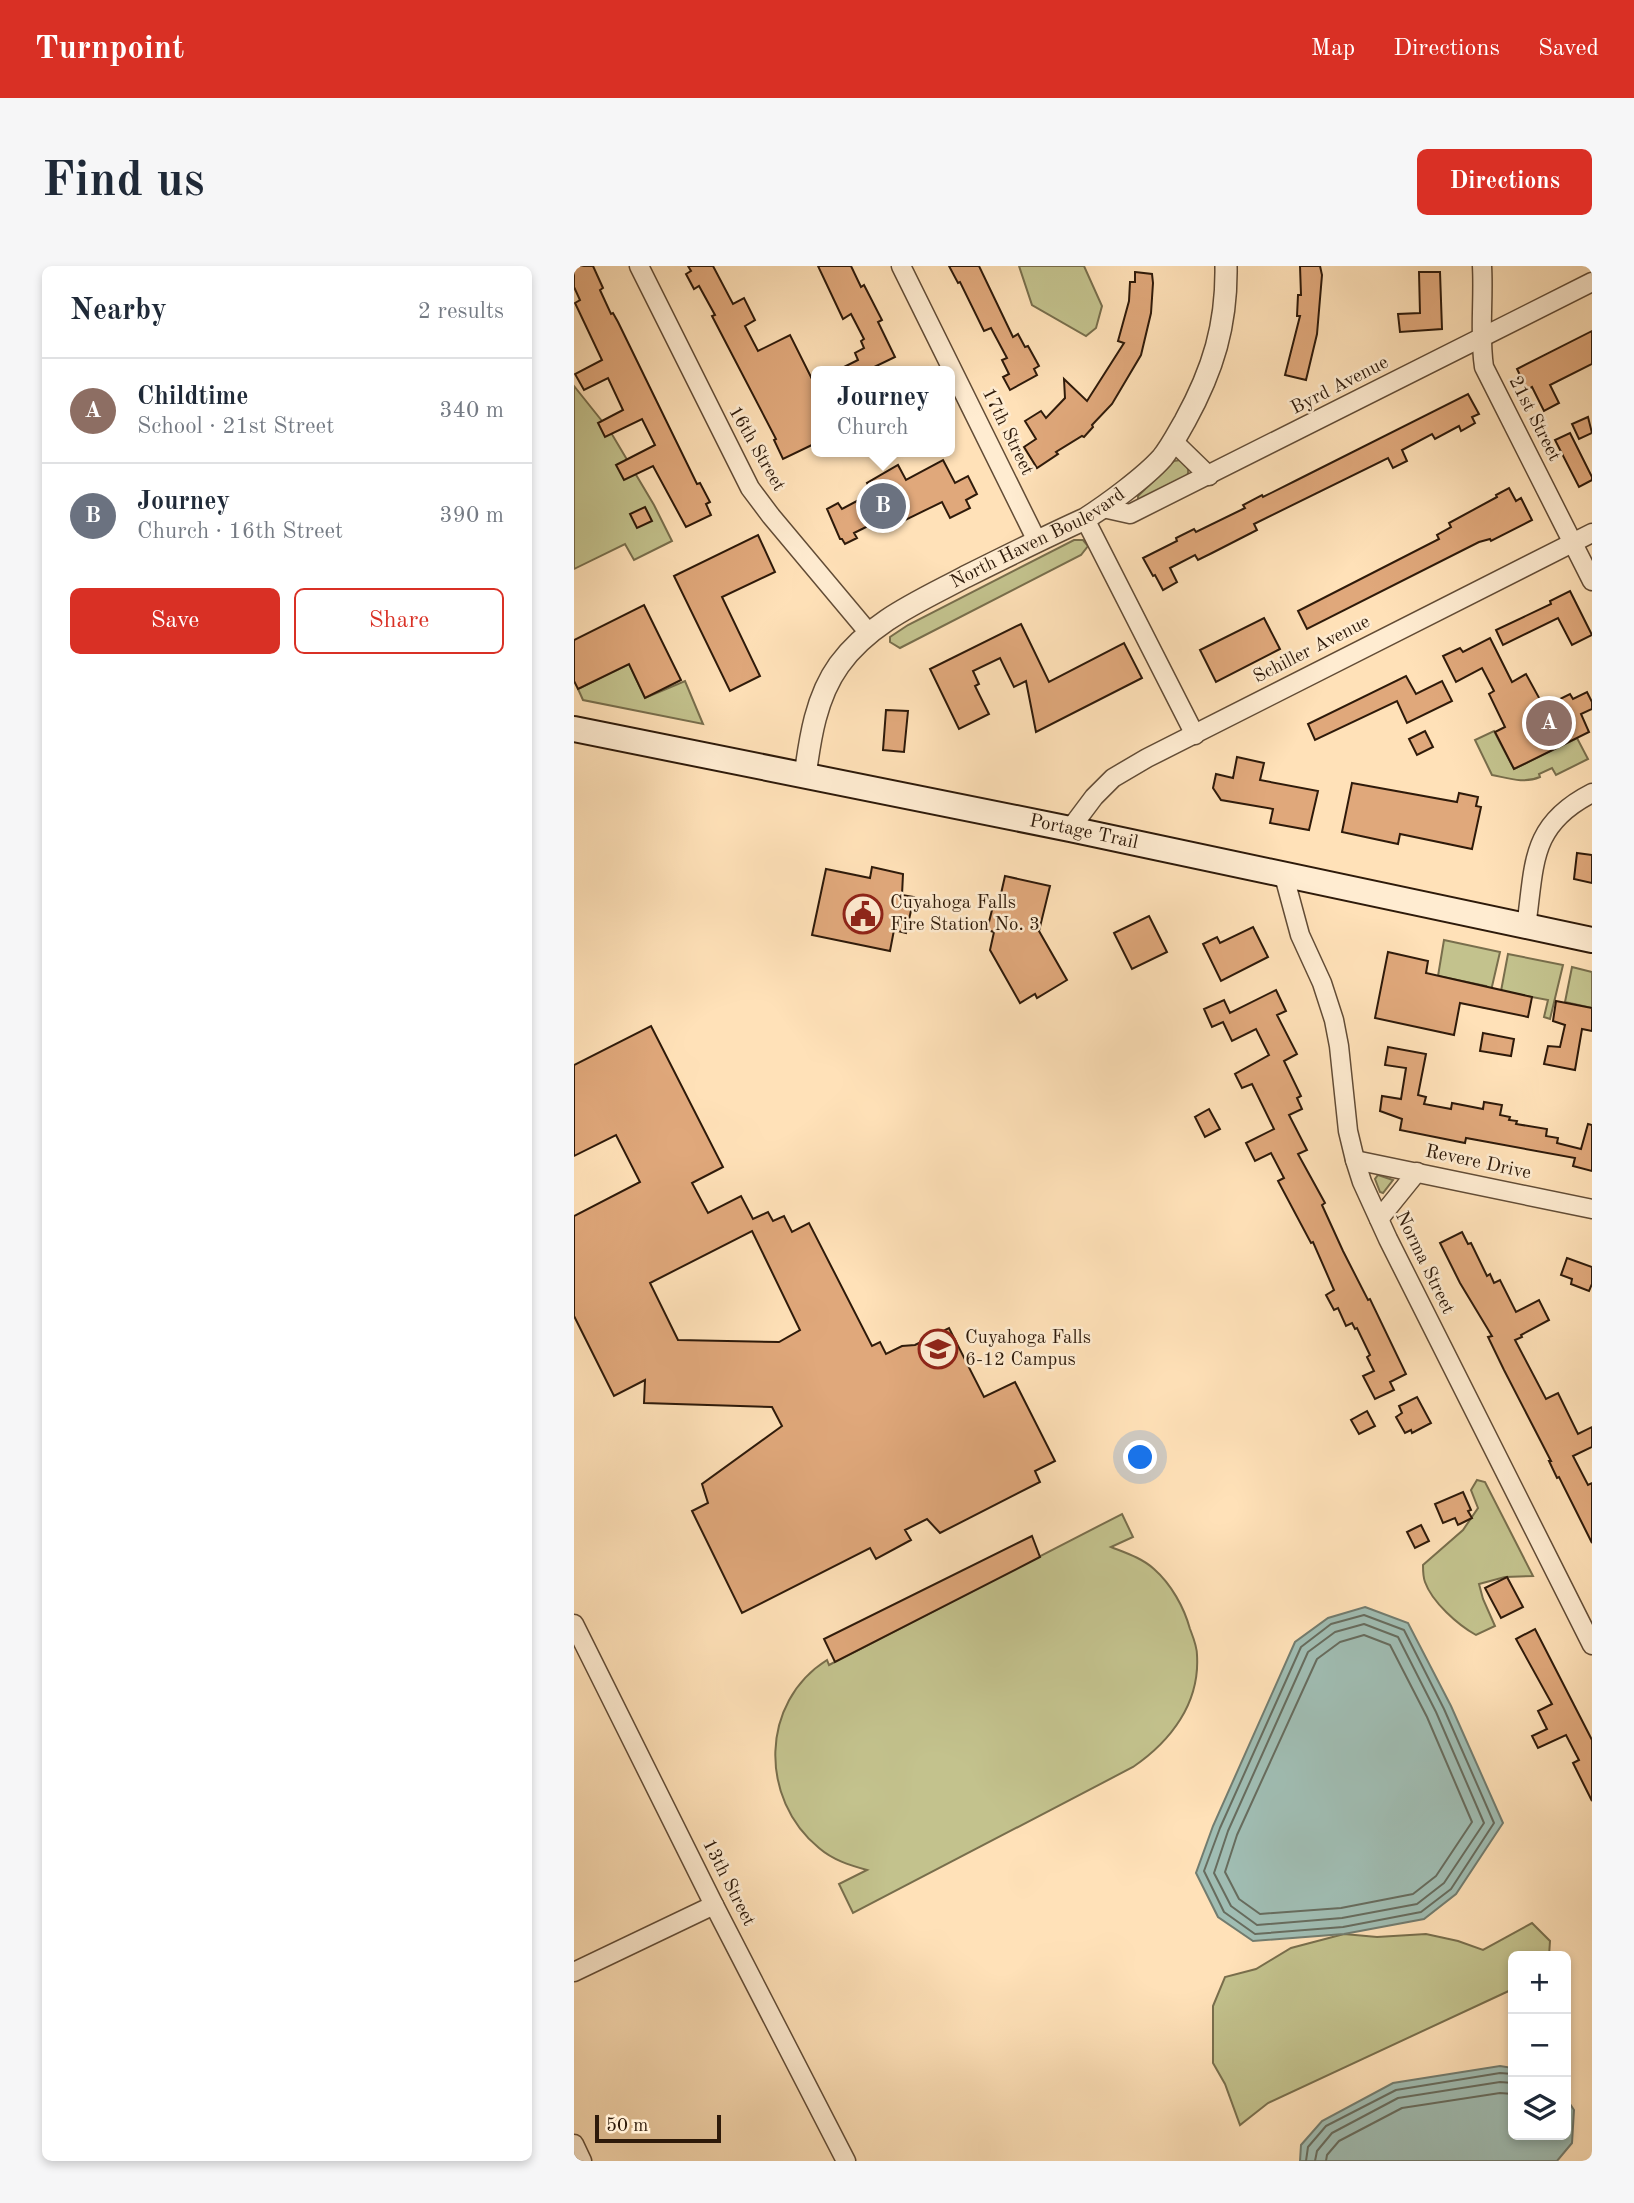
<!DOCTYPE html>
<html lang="en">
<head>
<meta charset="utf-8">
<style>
	:root { --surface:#fff; --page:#f6f6f7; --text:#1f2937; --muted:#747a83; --line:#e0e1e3; --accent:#d93025 }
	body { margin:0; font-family:"Old Standard TT",serif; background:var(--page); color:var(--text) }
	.controls { position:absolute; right:21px; bottom:21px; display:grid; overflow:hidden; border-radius:10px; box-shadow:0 4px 10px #0003 }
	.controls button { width:63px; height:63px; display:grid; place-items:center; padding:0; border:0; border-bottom:2px solid var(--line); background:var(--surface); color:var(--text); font:35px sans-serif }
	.scale { position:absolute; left:21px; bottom:18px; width:126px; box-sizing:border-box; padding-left:7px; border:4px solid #2e1a0a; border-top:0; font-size:19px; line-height:24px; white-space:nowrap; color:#2e1a0a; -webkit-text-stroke:5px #ffecd1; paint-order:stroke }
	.you { position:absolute; left:567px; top:1192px; width:24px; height:24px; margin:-18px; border:5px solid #fff; border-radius:50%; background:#1a73e8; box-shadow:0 0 0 10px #1a73e833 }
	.badge { display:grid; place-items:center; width:46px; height:46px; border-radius:50%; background:var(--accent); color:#fff; font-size:23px; font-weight:700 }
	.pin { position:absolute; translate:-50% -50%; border:4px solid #fff; box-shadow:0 2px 7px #0006 }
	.popup { position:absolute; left:237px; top:100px; width:144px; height:91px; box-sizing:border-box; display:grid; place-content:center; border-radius:10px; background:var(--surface); filter:drop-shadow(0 2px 5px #0005); font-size:23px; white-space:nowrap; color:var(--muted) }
	.popup b { font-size:26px; color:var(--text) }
	.popup::after { content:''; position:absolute; left:50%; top:100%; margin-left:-14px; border:14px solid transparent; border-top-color:var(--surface) }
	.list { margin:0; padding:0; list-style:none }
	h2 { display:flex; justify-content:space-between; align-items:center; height:91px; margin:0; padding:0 28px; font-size:30px }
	h2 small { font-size:23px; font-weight:400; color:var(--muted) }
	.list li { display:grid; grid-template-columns:46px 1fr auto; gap:21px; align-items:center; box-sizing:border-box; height:105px; padding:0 28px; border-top:2px solid var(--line) }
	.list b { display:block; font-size:26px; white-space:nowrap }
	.list p { margin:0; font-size:23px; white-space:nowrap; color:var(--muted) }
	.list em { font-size:23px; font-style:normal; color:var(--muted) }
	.actions { display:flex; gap:14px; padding:21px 28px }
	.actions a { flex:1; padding:16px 0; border:2px solid var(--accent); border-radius:10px; text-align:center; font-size:24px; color:var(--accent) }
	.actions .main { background:var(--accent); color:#fff }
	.icon { flex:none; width:38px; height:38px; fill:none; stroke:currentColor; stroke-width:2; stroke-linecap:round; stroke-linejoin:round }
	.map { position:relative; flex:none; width:1018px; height:1895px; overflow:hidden; border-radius:10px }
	header { display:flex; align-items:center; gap:42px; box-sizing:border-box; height:98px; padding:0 35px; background:var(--accent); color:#fff }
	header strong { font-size:33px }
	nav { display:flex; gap:38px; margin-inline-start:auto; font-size:24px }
	.intro { display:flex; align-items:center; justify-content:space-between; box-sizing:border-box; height:168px; padding:0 42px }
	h1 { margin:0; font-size:49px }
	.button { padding:18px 32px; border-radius:10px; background:var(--accent); color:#fff; font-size:24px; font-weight:700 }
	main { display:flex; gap:42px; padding:0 42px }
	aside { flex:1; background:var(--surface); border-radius:10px; box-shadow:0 4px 10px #0003 }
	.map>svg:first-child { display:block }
	.green { fill:#c3c28d; stroke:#786e4c; stroke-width:2 }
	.water { fill:#a0bdb3; stroke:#727c6f; stroke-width:2 }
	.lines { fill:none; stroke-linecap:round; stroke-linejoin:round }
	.shore { stroke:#676c5e; stroke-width:2 }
	.building { fill:#e0a87b; stroke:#2e1a0a; stroke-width:2; fill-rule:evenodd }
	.minor-casing { stroke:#624c36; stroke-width:21 }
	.tertiary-casing { stroke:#624c36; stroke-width:24 }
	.secondary-casing { stroke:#2e1a0a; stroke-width:28 }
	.minor { stroke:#ffecd1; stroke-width:18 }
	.tertiary { stroke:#ffecd1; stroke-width:21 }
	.secondary { stroke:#ffecd1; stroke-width:24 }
	.labels { text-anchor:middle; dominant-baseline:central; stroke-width:5; stroke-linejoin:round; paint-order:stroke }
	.street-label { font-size:19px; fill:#2e1a0a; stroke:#ffecd1 }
	.poi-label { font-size:19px; fill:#2e1a0a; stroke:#ffecd1; text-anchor:start }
</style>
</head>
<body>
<header>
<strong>Turnpoint</strong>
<nav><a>Map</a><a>Directions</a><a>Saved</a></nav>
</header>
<div class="intro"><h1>Find us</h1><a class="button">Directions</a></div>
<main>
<aside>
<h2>Nearby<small>2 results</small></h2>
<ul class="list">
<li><span class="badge" style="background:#8d6e63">A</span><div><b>Childtime</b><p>School · 21st Street</p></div><em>340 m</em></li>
<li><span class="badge" style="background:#6b7280">B</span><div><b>Journey</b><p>Church · 16th Street</p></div><em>390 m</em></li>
</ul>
<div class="actions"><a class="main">Save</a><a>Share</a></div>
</aside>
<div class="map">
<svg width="1018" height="1895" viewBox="0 0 1018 1895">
	<rect width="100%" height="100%" fill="#ffe1b8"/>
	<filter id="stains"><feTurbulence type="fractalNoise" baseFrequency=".00286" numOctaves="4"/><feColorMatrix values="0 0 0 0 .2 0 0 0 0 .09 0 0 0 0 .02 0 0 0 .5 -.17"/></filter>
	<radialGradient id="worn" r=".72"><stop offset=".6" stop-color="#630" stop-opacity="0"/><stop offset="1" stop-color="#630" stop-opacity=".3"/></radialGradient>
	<g class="green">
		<polygon points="445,0 510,0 528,40 522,62 512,70 458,39"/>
		<polygon points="0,120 36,165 80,239 98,275 60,294 51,278 0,303"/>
		<path d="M 606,194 L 610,195 C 615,203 616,207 610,214 L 566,235 L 564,233 L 564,230 L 600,195 Z"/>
		<polygon points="500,274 509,274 514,280 507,289 326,382 316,376 316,371 334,359"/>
		<polygon points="55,398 71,432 111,415 129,458 9,434 4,423"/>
		<path d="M 920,465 L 940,503 L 1003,472 L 1014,493 L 982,509 L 978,502 L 965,508 L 966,511 C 950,518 934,512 918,509 L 901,474 Z"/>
		<polygon points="870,674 926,686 913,742 907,741 912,720 864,710"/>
		<polygon points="934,688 989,699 976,753 970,751 974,734 927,725"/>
		<polygon points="998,701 1018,706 1018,742 991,736"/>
		<polygon points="804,909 819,914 809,927 806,926 801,913"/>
		<path d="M 903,1214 L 911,1216 L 959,1310 L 931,1311 L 905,1318 L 909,1333 L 921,1360 L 902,1369 C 884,1359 858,1336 851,1316 C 849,1311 849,1304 849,1299 L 889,1264 L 904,1242 L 897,1224 Z"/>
		<path d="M 548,1248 L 559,1271 L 537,1281 C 552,1287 568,1292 580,1303 C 597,1318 610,1341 616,1363 C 619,1371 623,1380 623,1389 C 626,1437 597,1475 559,1501 L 279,1647 L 265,1618 L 293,1604 C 275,1599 259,1594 245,1582 C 185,1533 186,1436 253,1394 L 255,1399 Z"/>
		<polygon points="958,1657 976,1675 975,1690 939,1690 939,1723 694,1837 666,1859 651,1818 639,1797 639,1740 651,1711 682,1703 717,1682 770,1668 803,1671 852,1668 884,1675 909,1684"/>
	</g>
	<g class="water">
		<polygon points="791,1341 834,1357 877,1440 929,1557 882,1628 850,1653 770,1668 679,1675 644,1651 622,1607 639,1560 721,1376 754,1352"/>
		<polygon points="926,1800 939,1802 939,1869 992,1869 992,1832 1000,1844 998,1877 983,1895 726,1895 727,1879 748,1855 819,1817"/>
	</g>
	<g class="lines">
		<g class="shore">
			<polygon points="790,1349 830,1364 870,1443 920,1557 877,1623 847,1646 769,1661 681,1668 650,1646 630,1605 646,1562 727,1381 757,1358"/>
			<polygon points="790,1358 824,1371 862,1446 910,1557 870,1617 843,1638 768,1652 683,1659 657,1640 640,1607 654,1565 734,1386 761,1366"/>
			<polygon points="790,1369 816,1379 853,1451 898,1556 862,1610 839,1628 767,1642 686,1648 665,1633 651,1606 663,1569 743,1393 766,1376"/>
			<polyline points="732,1895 734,1881 752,1860 822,1824 926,1807 939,1808"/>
			<polyline points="741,1895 743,1885 758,1867 824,1832 926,1816 939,1817"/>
			<polyline points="752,1895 753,1889 765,1875 828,1842 926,1827 939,1828"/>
		</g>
	</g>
	<g class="building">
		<polygon points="0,0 19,0 29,22 26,24 37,48 39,47 44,56 123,218 126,217 136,236 132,238 137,249 112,261 79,200 50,214 42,199 81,179 68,153 31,171 24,157 49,144 34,112 10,124 1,108 28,94 1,37 6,34 0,21"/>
		<polygon points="114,0 139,0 159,38 170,32 181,54 171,60 184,85 216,69 242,121 242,177 209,193 200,174 202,173 138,50 141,49 125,20 120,23 112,8 117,5"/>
		<polygon points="244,0 277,0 287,21 290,19 308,54 304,56 321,91 292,105 262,105 284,94 281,87 290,82 287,75 290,73 277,48 269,53"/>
		<polygon points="375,0 405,0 439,71 444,68 451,81 454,80 465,100 460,103 463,109 436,124 429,111 435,108 428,94 433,92 417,62 410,65 386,16 384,17"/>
		<polygon points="726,0 746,0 748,9 743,68 732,114 711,109 726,50 723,50 724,29 727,29"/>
		<polygon points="561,6 578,8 579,17 577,47 567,89 538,138 518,159 519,161 510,171 508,170 482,186 484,188 463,202 450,181 462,173 451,155 467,145 472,152 491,132 490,113 513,135 550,77 544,75 555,35 556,16 561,16"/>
		<polygon points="845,6 866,6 868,63 826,66 824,48 846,47"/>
		<polygon points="1018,65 1018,98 976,119 985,137 970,145 958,121 953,124 943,103"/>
		<polygon points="894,128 905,148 898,151 901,157 887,165 885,160 861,173 858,168 828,184 833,195 819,202 814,192 680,258 683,264 638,287 624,294 621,289 596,302 603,316 589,324 581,309 579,310 569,292 603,275 602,272 620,263 622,266 671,242 669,239 688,229 689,231 723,214"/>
		<polygon points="1014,151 1018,167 1005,173 998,158"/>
		<polygon points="996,167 1018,211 1018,214 1005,221 981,174"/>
		<polygon points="369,194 381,217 394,210 403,228 392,234 396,242 376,252 368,236 315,262 310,252 280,267 283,272 271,278 268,273 266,273 253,243 264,237 268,243 298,227 293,217 324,199 332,214"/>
		<polygon points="935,222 942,235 947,232 958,254 917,275 916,273 905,276 733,363 724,345 865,273 863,269 877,261 875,257 923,231 922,229"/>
		<polygon points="71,241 78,255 63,262 56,248"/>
		<polygon points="184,269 201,306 148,331 186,410 156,425 100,310"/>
		<polygon points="996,325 1018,369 998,379 984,352 929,379 922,364 977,338 976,335"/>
		<polygon points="70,339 107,414 71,432 55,398 4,423 0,415 0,374"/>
		<polygon points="690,352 706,383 642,416 626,384"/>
		<polygon points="447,358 475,416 550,377 568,412 462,466 452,415 440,421 426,392 399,405 405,418 401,420 415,448 385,463 356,403"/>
		<polygon points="916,372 938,416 952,408 970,441 996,428 999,433 1013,426 1018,436 1018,443 1007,448 1015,466 940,503 921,466 931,461 915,428 920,425 908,402 882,416 869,390 886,382 889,386"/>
		<polygon points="832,410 842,428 868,415 878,435 833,457 823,435 741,474 734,458"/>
		<polygon points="312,444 334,445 330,486 309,484"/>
		<polygon points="851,465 859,481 843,489 835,473"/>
		<polygon points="663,491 690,497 686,514 744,525 735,564 696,557 699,543 647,534 639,522 642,508 659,512"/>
		<polygon points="778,517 883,536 885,527 904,531 902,540 907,541 898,583 826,568 824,578 768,566"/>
		<polygon points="1003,587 1018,589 1018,617 1000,613"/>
		<polygon points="298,601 329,608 328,629 340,631 332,667 320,664 316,685 238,669 252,603 296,612"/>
		<polygon points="431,610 476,620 465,665 493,714 463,732 461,728 446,737 416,684 420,666 413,664 419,640 424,641"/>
		<polygon points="575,650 593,686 558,703 540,667"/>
		<polygon points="679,661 694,691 647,715 629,678 643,671 646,677"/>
		<polygon points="814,686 854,695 852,707 958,731 954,751 886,737 880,769 801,752"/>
		<polygon points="702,724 712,745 703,749 723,788 710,795 727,830 723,832 728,843 715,849 733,884 724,888 751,937 748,939 769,985 794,1034 796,1033 832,1108 816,1116 820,1124 801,1133 789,1110 800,1105 793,1091 796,1089 783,1062 781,1063 778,1057 772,1060 764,1042 760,1044 752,1029 760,1024 739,976 737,977 704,915 710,912 697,887 681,895 672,877 700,863 678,818 668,822 661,808 695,789 682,763 658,775 649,756 638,761 630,743 650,734 656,747"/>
		<polygon points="982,735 1018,742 1018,765 1008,763 1001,804 970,798 974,780 986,781 991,759 979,755"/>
		<path d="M 77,760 L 149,901 L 118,917 L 134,947 L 167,930 L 179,953 L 194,946 L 199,955 L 210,950 L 218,966 L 235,957 L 298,1080 L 306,1076 L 312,1088 L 328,1080 L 341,1079 L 375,1062 L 410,1131 L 441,1116 L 481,1195 L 461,1205 L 466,1216 L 366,1267 L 353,1253 L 331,1264 L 337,1274 L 302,1293 L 296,1282 L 168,1347 L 118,1245 L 134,1237 L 128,1218 L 208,1160 L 198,1141 L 70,1137 L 71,1114 L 40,1130 L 0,1050 L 0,950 L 66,916 L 42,869 L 0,890 L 0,799 ZM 178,965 L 226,1064 L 205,1076 L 104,1074 L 76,1017 Z"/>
		<polygon points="909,767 940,773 937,790 906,785"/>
		<polygon points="814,781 852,788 844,829 852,831 850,838 877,843 878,837 909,843 910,836 928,839 926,849 936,851 935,854 943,855 942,858 973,863 972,870 984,872 983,877 1007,883 1014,858 1018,859 1018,905 999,900 1001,892 892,872 891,877 826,864 828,853 806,845 808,830 827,833 832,802 811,799"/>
		<polygon points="635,843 646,863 631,871 621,851"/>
		<polygon points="888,966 894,978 897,977 913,1010 916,1008 920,1017 926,1014 942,1046 965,1034 975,1054 947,1069 948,1071 941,1074 972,1133 984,1127 1004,1168 1018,1161 1018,1181 999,1190 1014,1219 1018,1217 1018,1277 985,1211 983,1212 975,1195 977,1195 930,1104 914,1071 918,1070 886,1017 866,977"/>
		<polygon points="993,992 1018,1001 1018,1018 1015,1025 997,1018 998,1013 987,1009"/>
		<polygon points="843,1131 857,1157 838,1167 837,1164 831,1167 822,1151 828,1147 825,1140"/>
		<polygon points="793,1145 801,1160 785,1168 777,1154"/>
		<polygon points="889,1226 897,1244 894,1245 898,1252 884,1259 881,1252 869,1257 861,1238"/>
		<polygon points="847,1259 855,1275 841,1282 833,1266"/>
		<polygon points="458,1270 466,1291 261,1396 250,1373"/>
		<polygon points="933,1311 949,1341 927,1352 911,1322"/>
		<polygon points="961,1363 1018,1474 1018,1535 999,1497 1005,1494 992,1469 964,1482 958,1470 973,1463 964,1445 978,1438 942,1373"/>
	</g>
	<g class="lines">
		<defs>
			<g id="minor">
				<polyline points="65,0 176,222 197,250 295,367"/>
				<polyline points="327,0 463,275"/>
				<path d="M 908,0 C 910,34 905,68 910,101 L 1018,315"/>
				<polyline points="599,175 635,210"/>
				<polyline points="529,242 556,248 1018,16"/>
				<polyline points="511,253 621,469"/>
				<polyline points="496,563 520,531 539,512 573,492 1018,267"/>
				<polyline points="710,610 726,669 748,717 760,754 765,780 774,865 781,894 788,916 814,973 1018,1379"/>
				<path d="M 952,661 C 961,599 955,559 1018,527"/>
				<polyline points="781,894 1018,943"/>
				<polyline points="805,953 843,906"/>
				<polyline points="0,1358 140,1639 272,1895"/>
				<polyline points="0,1706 140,1639"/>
				<polyline points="0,1878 8,1895"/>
			</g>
			<g id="tertiary">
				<path id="s1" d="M 231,510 C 236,472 242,431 265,399 C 296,356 346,335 391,311 C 431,291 471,271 511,253 C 533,239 571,211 588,192 C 597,181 604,167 611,155 C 639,104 653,59 652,0"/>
			</g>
			<g id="secondary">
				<path id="s2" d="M 0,463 L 496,563 L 1018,674"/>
			</g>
		</defs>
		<use href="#minor" class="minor-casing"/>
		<use href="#tertiary" class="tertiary-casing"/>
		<use href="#secondary" class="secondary-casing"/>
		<use href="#minor" class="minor"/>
		<use href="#tertiary" class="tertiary"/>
		<use href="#secondary" class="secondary"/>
	</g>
	<defs>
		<symbol id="civic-ring" viewBox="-11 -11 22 22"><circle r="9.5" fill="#ffecd1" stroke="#8f2418" stroke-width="1.5"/><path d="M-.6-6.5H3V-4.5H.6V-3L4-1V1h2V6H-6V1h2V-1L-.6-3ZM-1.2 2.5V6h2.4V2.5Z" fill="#8f2418"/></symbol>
		<symbol id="school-ring" viewBox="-11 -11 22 22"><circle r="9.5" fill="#ffecd1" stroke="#8f2418" stroke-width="1.5"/><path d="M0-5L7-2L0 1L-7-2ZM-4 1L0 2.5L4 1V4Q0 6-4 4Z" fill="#8f2418"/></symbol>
	</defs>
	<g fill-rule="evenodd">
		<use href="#civic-ring" x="267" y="626" width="44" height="44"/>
		<use href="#school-ring" x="342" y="1061" width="44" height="44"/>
	</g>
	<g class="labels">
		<g class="street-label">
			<text transform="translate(766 120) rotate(-27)">Byrd Avenue</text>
			<text transform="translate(960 153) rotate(63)">21st Street</text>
			<text transform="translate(433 166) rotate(64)">17th Street</text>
			<text transform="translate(182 183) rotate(60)">16th Street</text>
			<text stroke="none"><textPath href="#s1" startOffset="355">North Haven Boulevard</textPath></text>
			<text transform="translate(738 384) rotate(-27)">Schiller Avenue</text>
			<text stroke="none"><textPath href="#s2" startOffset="520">Portage Trail</textPath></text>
			<text transform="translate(904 897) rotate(12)">Revere Drive</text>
			<text transform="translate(850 997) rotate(64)">Norma Street</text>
			<text transform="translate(154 1617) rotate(63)">13th Street</text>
		</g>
		<g class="poi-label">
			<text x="316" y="637">Cuyahoga Falls<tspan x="316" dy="22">Fire Station No. 3</tspan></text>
			<text x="391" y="1072">Cuyahoga Falls<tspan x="391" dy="22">6-12 Campus</tspan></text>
		</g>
	</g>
	<rect width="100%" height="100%" filter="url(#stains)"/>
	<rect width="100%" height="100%" fill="url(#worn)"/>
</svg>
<div class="controls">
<button>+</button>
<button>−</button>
<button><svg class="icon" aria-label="layers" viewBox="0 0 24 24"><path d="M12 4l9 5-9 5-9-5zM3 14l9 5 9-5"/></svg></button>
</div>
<div class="scale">50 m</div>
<div class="you"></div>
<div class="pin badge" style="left:975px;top:457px;background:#8d6e63">A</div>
<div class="pin badge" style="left:309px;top:240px;background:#6b7280">B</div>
<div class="popup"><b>Journey</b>Church</div>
</div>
</main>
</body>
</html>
